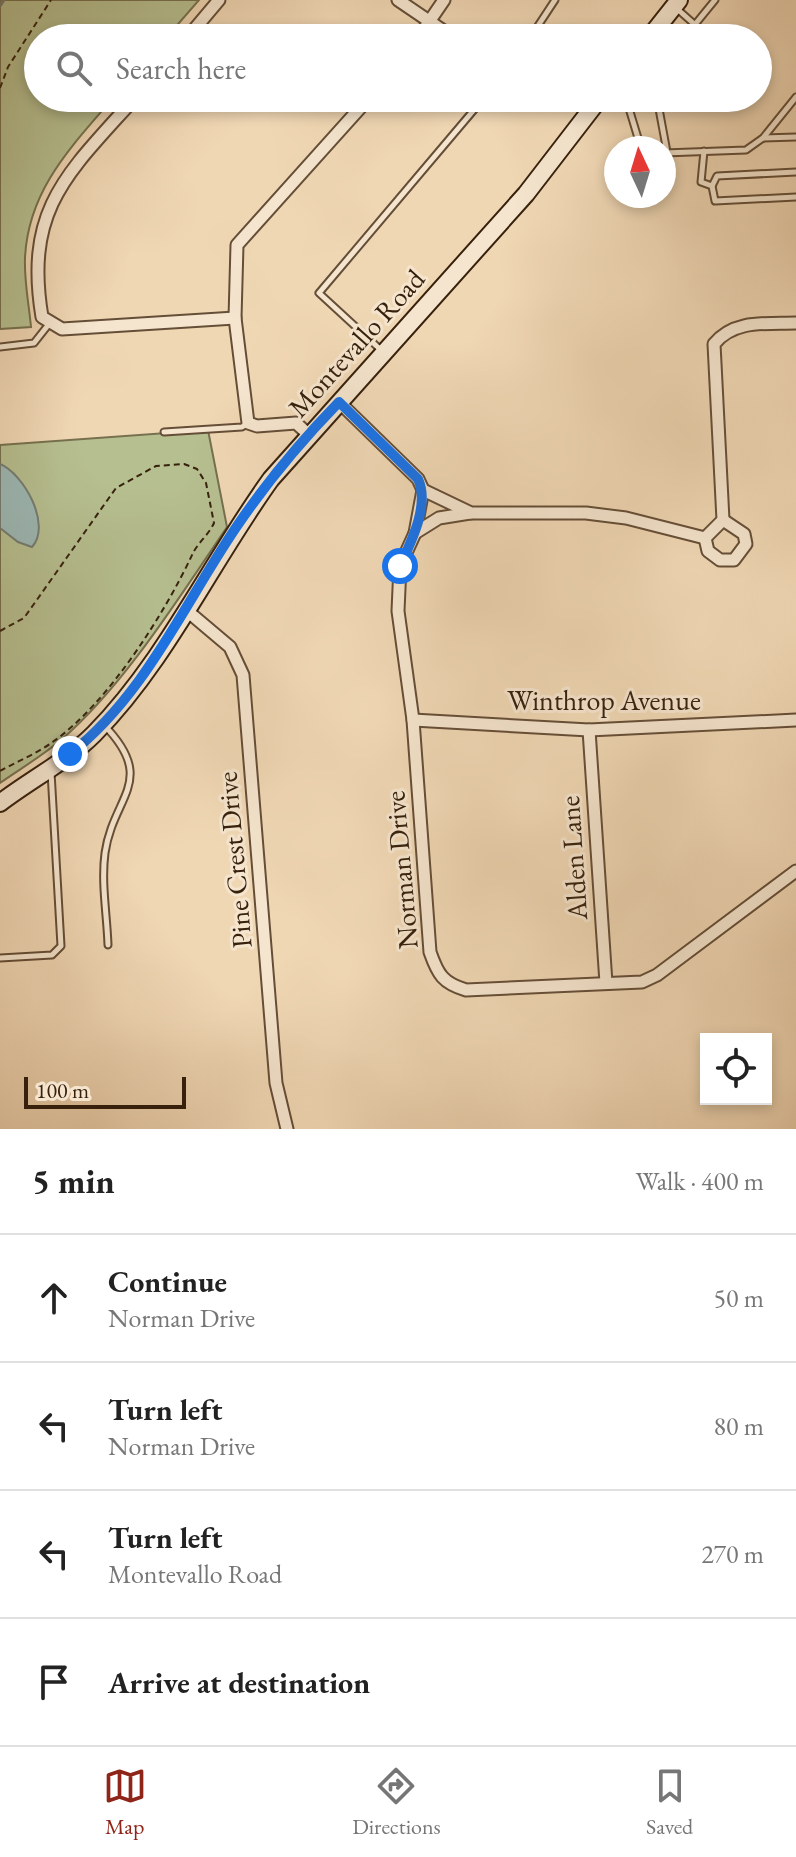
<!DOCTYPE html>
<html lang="en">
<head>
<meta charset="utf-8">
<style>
	:root { --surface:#fff; --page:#f2f2f2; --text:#222; --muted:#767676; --line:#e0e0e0; --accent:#8f2418 }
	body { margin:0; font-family:"EB Garamond",serif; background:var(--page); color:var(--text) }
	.controls { position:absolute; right:24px; bottom:24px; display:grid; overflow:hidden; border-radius:0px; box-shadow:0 4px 12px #0003 }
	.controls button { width:72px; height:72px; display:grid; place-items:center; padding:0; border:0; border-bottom:2px solid var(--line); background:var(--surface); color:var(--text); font:40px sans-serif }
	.compass { position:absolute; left:604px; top:136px; width:72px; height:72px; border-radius:50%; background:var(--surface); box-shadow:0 4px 12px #0003; rotate:356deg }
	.scale { position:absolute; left:24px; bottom:20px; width:162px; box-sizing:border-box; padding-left:8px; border:4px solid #37210d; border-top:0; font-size:22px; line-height:28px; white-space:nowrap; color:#37210d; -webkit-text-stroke:6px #f5e5ce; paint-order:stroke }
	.stop { position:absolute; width:24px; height:24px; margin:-18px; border:6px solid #1a73e8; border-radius:50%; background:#fff }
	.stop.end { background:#1a73e8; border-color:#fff; box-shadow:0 2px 8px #0008 }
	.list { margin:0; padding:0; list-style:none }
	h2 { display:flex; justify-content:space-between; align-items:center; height:104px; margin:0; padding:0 32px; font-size:34px }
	h2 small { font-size:26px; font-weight:400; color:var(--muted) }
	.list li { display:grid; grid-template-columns:52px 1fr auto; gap:24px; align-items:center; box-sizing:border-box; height:128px; padding:0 32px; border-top:2px solid var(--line) }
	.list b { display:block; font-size:30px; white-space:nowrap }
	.list p { margin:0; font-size:26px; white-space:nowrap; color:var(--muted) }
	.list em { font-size:26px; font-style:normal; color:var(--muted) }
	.icon { flex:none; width:44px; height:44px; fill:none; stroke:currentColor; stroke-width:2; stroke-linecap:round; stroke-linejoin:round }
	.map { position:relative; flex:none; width:796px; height:1129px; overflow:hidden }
	.search { position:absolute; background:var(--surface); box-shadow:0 4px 12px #0003; left:24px; right:24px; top:24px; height:88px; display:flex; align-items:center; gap:20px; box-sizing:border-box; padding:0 28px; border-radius:44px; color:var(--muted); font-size:30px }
	.sheet { height:616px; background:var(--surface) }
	nav { display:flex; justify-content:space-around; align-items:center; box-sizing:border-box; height:112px; border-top:2px solid var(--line); background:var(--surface); font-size:22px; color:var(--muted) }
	nav a { display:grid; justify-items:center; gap:4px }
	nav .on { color:var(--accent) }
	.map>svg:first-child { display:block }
	.green { fill:#b6bf90; stroke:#76704e; stroke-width:2 }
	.water { fill:#9cb8b5; stroke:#747c72; stroke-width:2 }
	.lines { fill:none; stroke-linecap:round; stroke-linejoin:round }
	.stream { stroke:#747c72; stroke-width:3 }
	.service-casing { stroke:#654e37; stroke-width:9 }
	.minor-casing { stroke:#654e37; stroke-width:15 }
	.secondary-casing { stroke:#37210d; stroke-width:20 }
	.path { stroke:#37210d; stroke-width:2; stroke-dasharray:6 4; stroke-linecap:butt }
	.service { stroke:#f5e5ce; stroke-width:5 }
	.minor { stroke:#f5e5ce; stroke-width:11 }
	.secondary { stroke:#f5e5ce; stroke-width:16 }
	.route { stroke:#1a73e8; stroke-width:10 }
	.labels { text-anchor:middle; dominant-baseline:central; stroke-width:6; stroke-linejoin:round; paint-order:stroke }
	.street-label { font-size:28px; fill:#37210d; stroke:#f5e5ce }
</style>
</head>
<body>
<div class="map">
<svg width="796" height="1129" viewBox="0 0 796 1129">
	<rect width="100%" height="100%" fill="#f0d7b4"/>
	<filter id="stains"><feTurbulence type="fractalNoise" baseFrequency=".0025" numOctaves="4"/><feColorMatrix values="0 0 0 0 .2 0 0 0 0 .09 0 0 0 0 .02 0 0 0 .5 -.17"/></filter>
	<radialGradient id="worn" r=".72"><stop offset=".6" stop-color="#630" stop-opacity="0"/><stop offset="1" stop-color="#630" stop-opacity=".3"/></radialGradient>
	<g class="green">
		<path d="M 0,0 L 199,0 L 166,38 L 38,38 L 38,98 L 113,98 C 71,147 28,190 25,258 C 24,281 29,305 31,327 L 0,329 Z"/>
		<path d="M 208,430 L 227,527 C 180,596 124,686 61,740 C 42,756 20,769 0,783 L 0,445 Z"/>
	</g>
	<path class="water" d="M 0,464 C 24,474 52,525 32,547 L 18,542 L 0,528 Z"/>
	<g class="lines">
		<polyline class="stream" points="0,6 4,0"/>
		<defs>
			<g id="service">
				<polyline points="675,7 693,23"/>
				<polyline points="530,38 555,0"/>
				<polyline points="684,38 715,0"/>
				<polyline points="630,98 628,105 641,148"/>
				<polyline points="657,98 667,152"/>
				<polyline points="763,138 796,137"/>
				<polyline points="704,151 701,182 712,186 715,201 796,197"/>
				<polyline points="664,153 746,150 763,138 796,97"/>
				<polyline points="712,186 717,176 796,172"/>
				<polyline points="0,347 34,343 49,324"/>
				<polyline points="382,351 319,293 484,98"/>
				<polyline points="164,432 242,427 248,423"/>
				<path d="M 104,725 C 158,781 113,796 105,853 C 101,883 107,915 108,945"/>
				<polyline points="0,958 52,955 61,946 51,772"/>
			</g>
			<g id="minor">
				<polyline points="398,0 454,38"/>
				<polyline points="187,38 219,0"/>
				<polyline points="418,38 444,0"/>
				<path d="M 135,98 C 68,173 24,208 42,317 L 62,329 L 235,318"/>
				<path d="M 339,402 L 418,479 L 423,490 L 415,533 L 400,566 L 398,611 L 413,720 L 430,952 C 438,975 443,983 466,990 L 642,982 L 657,975 L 796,871"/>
				<polyline points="308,434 296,423 257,426 248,423 235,318 237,245 369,98"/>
				<polyline points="423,490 471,513 586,513 626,518 705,538"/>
				<polyline points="415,533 439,518 470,513"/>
				<path d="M 705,538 L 723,520 L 714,344 C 734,319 767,324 796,323"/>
				<polyline points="705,538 708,551 720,560 734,560 746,544 744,534 723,520"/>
				<polyline points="185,609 230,647 243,675 276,1083 287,1129"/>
				<polyline points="413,720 589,730 796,720"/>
				<polyline points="589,730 606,983"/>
			</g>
			<g id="secondary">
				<polyline points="649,38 679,0"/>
				<path d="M 0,803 C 30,780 67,761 94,734 C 166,661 211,562 271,479 L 526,194 L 600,98"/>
			</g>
		</defs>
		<use href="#service" class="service-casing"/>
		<use href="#minor" class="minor-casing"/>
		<use href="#secondary" class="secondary-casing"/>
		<g class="path">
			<polyline points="0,88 8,67 51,0"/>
			<path d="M 0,631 L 24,618 L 116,488 L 156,466 L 184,464 L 197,469 L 206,483 L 214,523 C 209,534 198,543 193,553 C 165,613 109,702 54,741 C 38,753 18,761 0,771"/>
		</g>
		<use href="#service" class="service"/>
		<use href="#minor" class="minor"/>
		<use href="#secondary" class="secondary"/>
	</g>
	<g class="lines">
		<path class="route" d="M 70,754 C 145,695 183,606 235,529 C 266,483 301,441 339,402 L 418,479 C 430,505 411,542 400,566"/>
	</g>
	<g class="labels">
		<g class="street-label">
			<text transform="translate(356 343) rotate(-48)">Montevallo Road</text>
			<text x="604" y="700">Winthrop Avenue</text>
			<text transform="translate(573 858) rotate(-94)">Alden Lane</text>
			<text transform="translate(234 860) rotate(-95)">Pine Crest Drive</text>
			<text transform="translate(401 870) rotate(-95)">Norman Drive</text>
		</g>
	</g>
	<rect width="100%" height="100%" filter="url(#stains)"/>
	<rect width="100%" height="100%" fill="url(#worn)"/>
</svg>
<div class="controls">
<button><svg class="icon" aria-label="locate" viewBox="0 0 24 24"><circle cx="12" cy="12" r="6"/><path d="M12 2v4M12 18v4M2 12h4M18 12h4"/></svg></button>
</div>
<svg class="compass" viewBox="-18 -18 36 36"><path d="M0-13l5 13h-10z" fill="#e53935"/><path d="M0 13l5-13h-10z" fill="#767676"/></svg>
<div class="scale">100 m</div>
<div class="stop" style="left:400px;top:566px"></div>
<div class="stop end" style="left:70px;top:754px"></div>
<div class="search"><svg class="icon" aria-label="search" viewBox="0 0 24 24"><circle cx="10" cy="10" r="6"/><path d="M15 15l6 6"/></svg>Search here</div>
</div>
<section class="sheet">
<h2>5 min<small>Walk · 400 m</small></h2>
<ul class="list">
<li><svg class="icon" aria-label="ahead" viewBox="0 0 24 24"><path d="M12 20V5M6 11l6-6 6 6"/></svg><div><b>Continue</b><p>Norman Drive</p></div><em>50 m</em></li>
<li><svg class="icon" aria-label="left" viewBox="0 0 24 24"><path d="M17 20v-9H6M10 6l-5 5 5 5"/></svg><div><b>Turn left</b><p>Norman Drive</p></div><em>80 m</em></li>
<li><svg class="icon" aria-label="left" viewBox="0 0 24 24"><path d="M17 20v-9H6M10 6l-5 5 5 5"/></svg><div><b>Turn left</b><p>Montevallo Road</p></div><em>270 m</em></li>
<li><svg class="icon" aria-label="arrive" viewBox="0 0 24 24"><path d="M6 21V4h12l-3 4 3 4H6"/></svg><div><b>Arrive at destination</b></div></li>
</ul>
</section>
<nav>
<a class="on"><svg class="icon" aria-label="map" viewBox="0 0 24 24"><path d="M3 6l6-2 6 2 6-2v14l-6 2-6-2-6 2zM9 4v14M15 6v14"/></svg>Map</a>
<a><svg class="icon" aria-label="directions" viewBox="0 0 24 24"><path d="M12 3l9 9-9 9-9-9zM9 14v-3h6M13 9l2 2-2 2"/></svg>Directions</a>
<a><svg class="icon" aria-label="saved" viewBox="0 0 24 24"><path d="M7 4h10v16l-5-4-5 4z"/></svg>Saved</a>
</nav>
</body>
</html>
